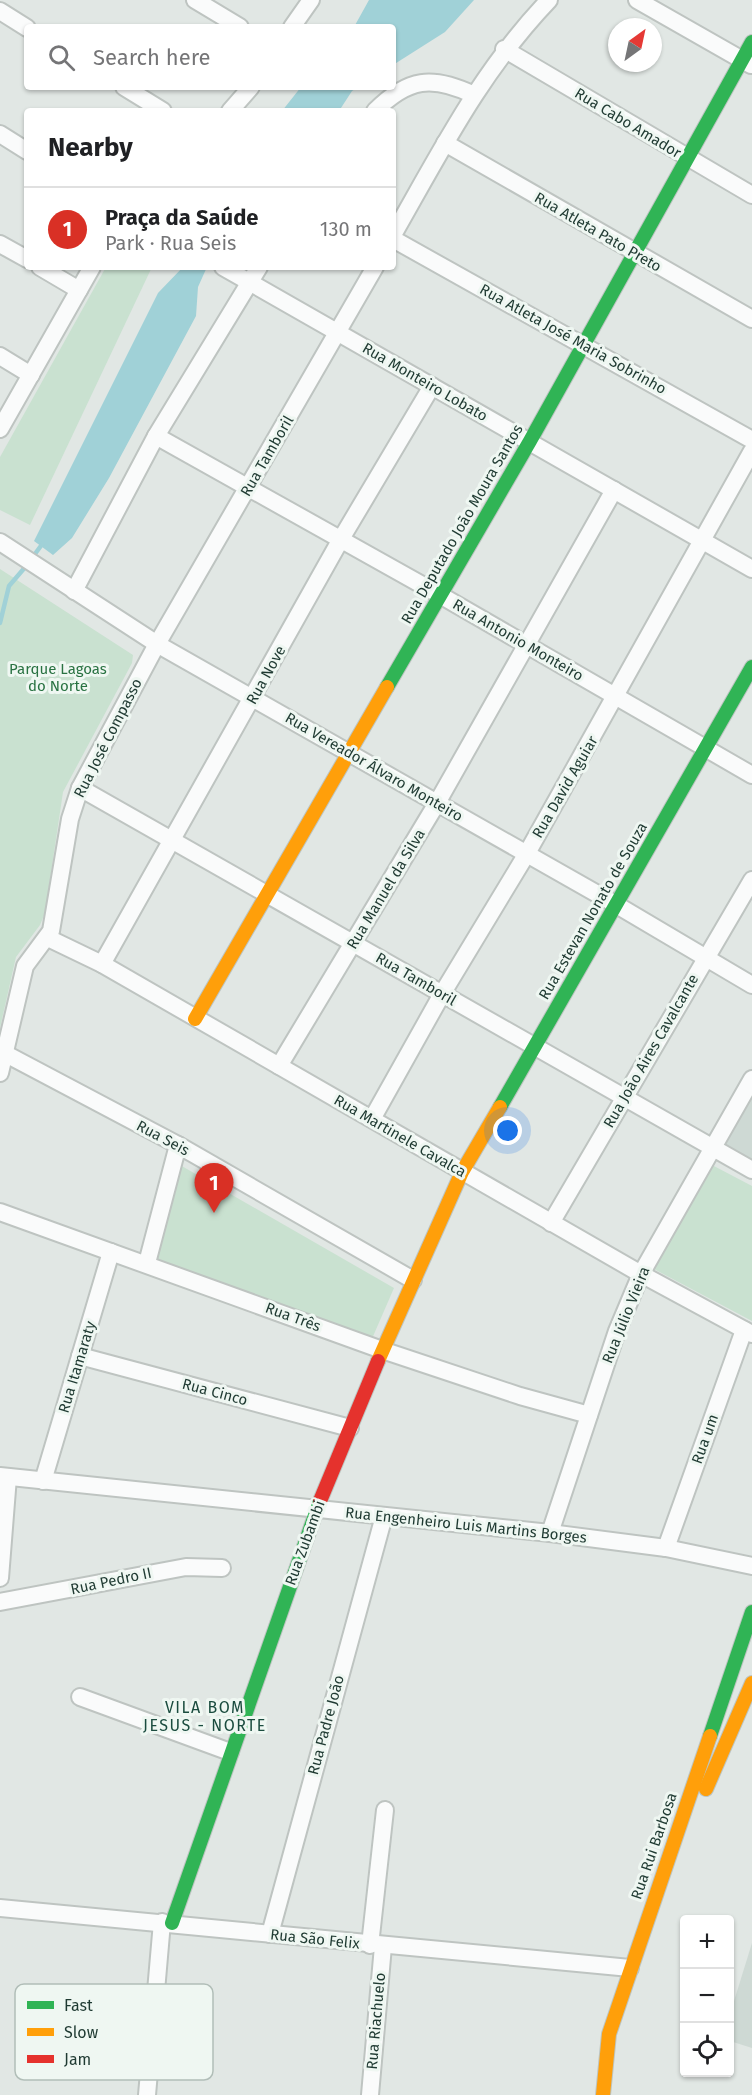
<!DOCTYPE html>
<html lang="en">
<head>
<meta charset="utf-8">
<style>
	:root { --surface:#fff; --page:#f2f2f2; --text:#202124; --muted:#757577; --line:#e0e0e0; --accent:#d93025 }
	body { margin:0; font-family:"Fira Sans",sans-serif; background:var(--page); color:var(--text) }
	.controls { position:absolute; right:18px; bottom:18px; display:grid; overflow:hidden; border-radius:6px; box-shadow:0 2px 4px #0004 }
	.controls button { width:54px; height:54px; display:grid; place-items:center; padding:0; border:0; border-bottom:2px solid var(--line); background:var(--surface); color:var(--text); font:30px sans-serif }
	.compass { position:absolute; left:608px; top:18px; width:54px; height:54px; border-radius:50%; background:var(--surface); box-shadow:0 2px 4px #0004; rotate:33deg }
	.you { position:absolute; left:508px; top:1131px; width:21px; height:21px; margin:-15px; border:4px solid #fff; border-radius:50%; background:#1a73e8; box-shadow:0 0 0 9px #1a73e833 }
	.badge { display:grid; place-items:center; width:39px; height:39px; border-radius:50%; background:var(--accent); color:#fff; font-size:20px; font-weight:700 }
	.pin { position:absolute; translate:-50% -50px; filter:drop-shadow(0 2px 3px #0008) }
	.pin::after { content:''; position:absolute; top:32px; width:21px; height:18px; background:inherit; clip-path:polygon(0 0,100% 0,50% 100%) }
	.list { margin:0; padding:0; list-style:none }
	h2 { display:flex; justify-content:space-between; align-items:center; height:78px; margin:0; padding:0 24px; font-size:26px }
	h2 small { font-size:20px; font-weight:400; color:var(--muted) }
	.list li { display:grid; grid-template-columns:39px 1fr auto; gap:18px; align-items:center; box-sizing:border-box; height:84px; padding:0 24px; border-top:2px solid var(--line) }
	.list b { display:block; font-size:22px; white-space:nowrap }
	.list p { margin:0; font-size:20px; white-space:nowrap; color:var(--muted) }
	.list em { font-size:20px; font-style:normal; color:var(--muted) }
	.icon { flex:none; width:33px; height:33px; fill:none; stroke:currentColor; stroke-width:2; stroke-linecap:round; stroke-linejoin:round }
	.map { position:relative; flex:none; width:752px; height:2095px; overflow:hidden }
	.search { position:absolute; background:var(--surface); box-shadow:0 2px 4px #0004; left:24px; top:24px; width:372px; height:66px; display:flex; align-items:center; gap:15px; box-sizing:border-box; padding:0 21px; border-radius:6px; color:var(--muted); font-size:22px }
	.panel { position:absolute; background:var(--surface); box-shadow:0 2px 4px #0004; left:24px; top:108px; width:372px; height:162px; border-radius:6px }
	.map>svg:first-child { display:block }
	.built { fill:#ced9d4 }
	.green { fill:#c9e1d0 }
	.water { fill:#a0d1d7 }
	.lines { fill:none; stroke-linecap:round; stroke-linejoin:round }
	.stream { stroke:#a0d1d7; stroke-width:4.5 }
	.street-casing { stroke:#bec4c1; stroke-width:20 }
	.fast-casing { stroke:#bdc5c1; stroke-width:16 }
	.slow-casing { stroke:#bdc5c1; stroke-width:16 }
	.jam-casing { stroke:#bdc5c1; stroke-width:16 }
	.street { stroke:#fafbfb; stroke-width:16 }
	.fast { stroke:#30b455; stroke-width:14 }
	.slow { stroke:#ff9f0a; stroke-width:14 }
	.jam { stroke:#e5322d; stroke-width:14 }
	.labels { text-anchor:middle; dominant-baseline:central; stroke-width:6; stroke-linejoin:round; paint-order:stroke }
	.street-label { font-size:15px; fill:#1f3a32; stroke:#eff7f2 }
	.park-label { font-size:15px; fill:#297242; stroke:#eff7f2 }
	.neighbourhood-label { font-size:16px; letter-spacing:1.5px; fill:#1b4c3f; stroke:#eff7f2 }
	.key { fill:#eff7f2; stroke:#b1beb8; stroke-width:1.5 }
	.key-label { font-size:16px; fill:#1f3a32 }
</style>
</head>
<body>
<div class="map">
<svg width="752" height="2095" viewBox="0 0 752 2095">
	<rect width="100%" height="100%" fill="#e1e7e4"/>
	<g class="built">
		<polygon points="752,1092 752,1163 722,1146"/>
		<polygon points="752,1943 752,2048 730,2041 730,2014"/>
	</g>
	<g class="green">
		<polygon points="106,267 152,267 30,525 0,510 0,457"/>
		<polygon points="0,569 133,655 132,663 63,792 45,913 40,925 16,957 0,1028"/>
		<polygon points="180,1165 394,1288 371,1341 152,1261"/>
		<polygon points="712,1165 752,1186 752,1321 652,1268"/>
	</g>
	<g class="water">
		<polygon points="369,0 474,0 445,32 393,65 393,27 354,27"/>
		<polygon points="301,87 358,87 352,91 339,111 282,111"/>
		<polygon points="183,267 207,267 198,287 196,316 109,478 72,538 53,555 34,541 158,293"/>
	</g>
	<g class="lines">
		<g class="stream">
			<polyline points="32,558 43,543"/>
			<polyline points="0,623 9,586 27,565"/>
		</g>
		<defs>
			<g id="street">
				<polyline points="195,0 240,27"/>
				<polyline points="637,0 751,65"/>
				<polyline points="0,11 27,28"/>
				<polyline points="292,27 311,0"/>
				<polyline points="504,49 752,195"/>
				<polyline points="124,87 163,111"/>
				<polyline points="230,111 251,87"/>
				<path d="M 375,111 C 408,78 432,75 474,95"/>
				<polyline points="0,134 27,151"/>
				<polyline points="445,143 752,319"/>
				<path d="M 393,235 C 441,151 481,71 549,0"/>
				<polyline points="393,239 752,440"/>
				<polyline points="0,244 27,259"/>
				<polyline points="40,267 79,290"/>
				<polyline points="223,267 752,569"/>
				<polyline points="0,356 31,375"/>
				<polyline points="0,429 92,267"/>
				<polyline points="156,436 440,595 752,775"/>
				<polyline points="0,542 157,644 615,904 752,985"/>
				<polyline points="74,591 156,436 259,267"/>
				<polyline points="80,788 752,1170"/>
				<polyline points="48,938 102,964 641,1274 752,1334"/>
				<polyline points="102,964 341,539 432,386"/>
				<polyline points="4,1053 178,1145 413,1280"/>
				<polyline points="279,1066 437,803 614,490"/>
				<polyline points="0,1073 25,966 51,931 70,819 80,788 157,644 375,267"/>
				<polyline points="372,1119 442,994 526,855 752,451"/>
				<polyline points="0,1212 382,1350 520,1396 589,1415"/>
				<polyline points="551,1223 752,880"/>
				<polyline points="147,1263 178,1145"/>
				<polyline points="80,1356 350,1428"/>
				<polyline points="0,1476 550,1533 666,1548 752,1566"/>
				<polyline points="43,1481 111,1252"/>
				<polyline points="550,1533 617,1331 641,1274 752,1079"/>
				<polyline points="666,1548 744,1330"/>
				<polyline points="0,1578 8,1477"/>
				<polyline points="0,1602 186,1567 222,1568"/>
				<polyline points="80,1697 230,1752"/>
				<polyline points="0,1908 630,1968"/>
				<polyline points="270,1934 384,1516"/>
				<polyline points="370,1945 385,1810"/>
				<polyline points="147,2095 162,1922"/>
				<polyline points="370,2095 383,1946"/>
			</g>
			<g id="fast">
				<polyline points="387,687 530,441 752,42"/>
				<polyline points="500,1107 752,667"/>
				<polyline points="710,1736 752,1612"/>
				<polyline points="172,1923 320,1501"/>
			</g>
			<g id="slow">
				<polyline points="195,1019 387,687"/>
				<polyline points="378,1361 462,1172 500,1107"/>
				<polyline points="706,1789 752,1683"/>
				<polyline points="603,2095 609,2034 710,1736"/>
			</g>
			<polyline id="jam" points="320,1501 378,1361"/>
		</defs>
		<use href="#street" class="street-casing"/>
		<use href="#fast" class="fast-casing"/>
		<use href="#slow" class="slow-casing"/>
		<use href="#jam" class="jam-casing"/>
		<use href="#street" class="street"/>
		<use href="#fast" class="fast"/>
		<use href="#slow" class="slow"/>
		<use href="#jam" class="jam"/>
	</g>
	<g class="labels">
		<g class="street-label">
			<text transform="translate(628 123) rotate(31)">Rua Cabo Amador</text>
			<text transform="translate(598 232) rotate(30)">Rua Atleta Pato Preto</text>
			<text transform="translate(573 339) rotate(29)">Rua Atleta José Maria Sobrinho</text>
			<text transform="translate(425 382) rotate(30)">Rua Monteiro Lobato</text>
			<text transform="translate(267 456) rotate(-60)">Rua Tamboril</text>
			<text transform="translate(462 524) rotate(-60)">Rua Deputado João Moura Santos</text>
			<text transform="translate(518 640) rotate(30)">Rua Antonio Monteiro</text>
			<text transform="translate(266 675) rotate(-61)">Rua Nove</text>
			<text transform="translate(108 738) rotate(-63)">Rua José Compasso</text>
			<text transform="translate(374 767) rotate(30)">Rua Vereador Álvaro Monteiro</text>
			<text transform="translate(565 787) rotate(-60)">Rua David Aguiar</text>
			<text transform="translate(386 889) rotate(-59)">Rua Manuel da Silva</text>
			<text transform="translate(593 911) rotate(-60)">Rua Estevan Nonato de Souza</text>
			<text transform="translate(416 979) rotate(30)">Rua Tamboril</text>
			<text transform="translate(651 1051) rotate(-60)">Rua João Aires Cavalcante</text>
			<text transform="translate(400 1136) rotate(30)">Rua Martinele Cavalca</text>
			<text transform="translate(163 1138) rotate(28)">Rua Seis</text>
			<text transform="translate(626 1315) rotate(-68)">Rua Júlio Vieira</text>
			<text transform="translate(293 1317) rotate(20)">Rua Três</text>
			<text transform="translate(77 1367) rotate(-73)">Rua Itamaraty</text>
			<text transform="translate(215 1392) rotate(15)">Rua Cinco</text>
			<text transform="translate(705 1439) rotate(-70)">Rua um</text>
			<text transform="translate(466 1525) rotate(6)">Rua Engenheiro Luis Martins Borges</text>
			<text transform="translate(305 1543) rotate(-70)">Rua Zubambi</text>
			<text transform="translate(111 1581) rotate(-12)">Rua Pedro II</text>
			<text transform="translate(326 1725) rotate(-75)">Rua Padre João</text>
			<text transform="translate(654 1846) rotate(-71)">Rua Rui Barbosa</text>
			<text transform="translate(315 1939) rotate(6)">Rua São Felix</text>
			<text transform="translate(376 2021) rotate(-85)">Rua Riachuelo</text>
		</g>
		<g class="park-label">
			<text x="58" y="669">Parque Lagoas<tspan x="58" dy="17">do Norte</tspan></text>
		</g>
		<g class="neighbourhood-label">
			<text x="205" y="1707">VILA BOM<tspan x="205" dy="18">JESUS - NORTE</tspan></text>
		</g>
	</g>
	<rect x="15" y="1984" width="198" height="96" rx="9" class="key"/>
	<rect x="27" y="2001" width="27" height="8" fill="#30b455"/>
	<rect x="27" y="2028" width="27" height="8" fill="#ff9f0a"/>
	<rect x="27" y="2055" width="27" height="8" fill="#e5322d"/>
	<g class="key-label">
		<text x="64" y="2011">Fast</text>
		<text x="64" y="2038">Slow</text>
		<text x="64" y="2065">Jam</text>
	</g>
</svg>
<div class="controls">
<button>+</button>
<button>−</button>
<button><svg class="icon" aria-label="locate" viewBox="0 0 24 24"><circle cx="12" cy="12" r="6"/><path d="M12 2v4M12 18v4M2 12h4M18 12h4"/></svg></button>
</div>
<svg class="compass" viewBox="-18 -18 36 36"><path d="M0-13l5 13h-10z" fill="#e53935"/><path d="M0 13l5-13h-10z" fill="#757577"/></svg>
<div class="you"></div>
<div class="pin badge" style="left:214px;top:1213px">1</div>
<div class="search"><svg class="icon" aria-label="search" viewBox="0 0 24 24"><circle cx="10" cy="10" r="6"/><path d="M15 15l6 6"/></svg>Search here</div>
<section class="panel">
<h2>Nearby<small></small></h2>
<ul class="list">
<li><span class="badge">1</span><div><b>Praça da Saúde</b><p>Park · Rua Seis</p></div><em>130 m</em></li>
</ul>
</section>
</div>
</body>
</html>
